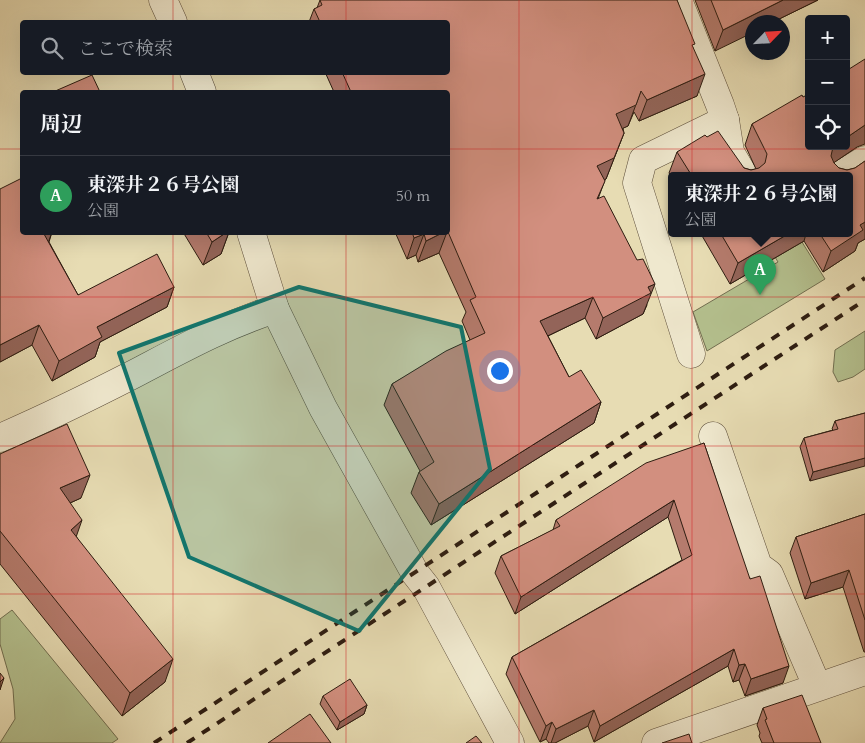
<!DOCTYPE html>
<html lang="ja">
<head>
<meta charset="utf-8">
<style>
	:root { --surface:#171b24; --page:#20242c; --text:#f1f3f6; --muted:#9ea1a6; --line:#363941; --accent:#c59692 }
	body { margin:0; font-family:Cardo,"Noto Serif JP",serif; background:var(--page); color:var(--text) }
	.controls { position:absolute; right:15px; top:15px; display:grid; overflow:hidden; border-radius:5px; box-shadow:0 5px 20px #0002 }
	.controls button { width:45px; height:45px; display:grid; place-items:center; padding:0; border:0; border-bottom:1px solid var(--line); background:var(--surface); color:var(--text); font:25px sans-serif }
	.compass { position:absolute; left:745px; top:15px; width:45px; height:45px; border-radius:50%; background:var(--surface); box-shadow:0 5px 20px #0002; rotate:65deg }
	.you { position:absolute; left:499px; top:370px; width:18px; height:18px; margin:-12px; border:4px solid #fff; border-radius:50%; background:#1a73e8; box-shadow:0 0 0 8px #1a73e833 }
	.badge { display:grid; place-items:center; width:32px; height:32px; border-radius:50%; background:var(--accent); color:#fff; font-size:16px; font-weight:700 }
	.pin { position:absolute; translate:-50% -41px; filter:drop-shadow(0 1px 2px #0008) }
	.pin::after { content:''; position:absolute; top:26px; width:18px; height:15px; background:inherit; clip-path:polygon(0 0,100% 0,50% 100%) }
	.popup { position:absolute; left:668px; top:172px; width:185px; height:65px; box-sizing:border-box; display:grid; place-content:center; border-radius:5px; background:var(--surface); filter:drop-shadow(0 1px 4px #0005); font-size:16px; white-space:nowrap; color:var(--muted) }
	.popup b { font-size:19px; color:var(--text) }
	.popup::after { content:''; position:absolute; left:50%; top:100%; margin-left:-10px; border:10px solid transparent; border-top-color:var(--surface) }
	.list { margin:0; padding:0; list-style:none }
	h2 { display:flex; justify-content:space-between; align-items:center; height:65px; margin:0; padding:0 20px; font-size:21px }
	h2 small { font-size:16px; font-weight:400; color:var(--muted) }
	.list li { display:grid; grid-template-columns:32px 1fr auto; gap:15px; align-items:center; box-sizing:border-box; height:80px; padding:0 20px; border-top:1px solid var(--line) }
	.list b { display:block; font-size:19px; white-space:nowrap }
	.list p { margin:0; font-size:16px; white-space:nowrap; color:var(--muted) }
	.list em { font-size:16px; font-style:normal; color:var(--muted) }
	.icon { flex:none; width:28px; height:28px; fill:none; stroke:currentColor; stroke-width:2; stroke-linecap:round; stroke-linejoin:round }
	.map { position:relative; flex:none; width:865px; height:743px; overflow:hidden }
	.search { position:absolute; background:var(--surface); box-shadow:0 5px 20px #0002; left:20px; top:20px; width:430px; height:55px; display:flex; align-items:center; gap:12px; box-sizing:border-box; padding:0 18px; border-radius:5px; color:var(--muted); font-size:19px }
	.panel { position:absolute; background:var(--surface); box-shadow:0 5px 20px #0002; left:20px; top:90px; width:430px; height:145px; border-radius:5px }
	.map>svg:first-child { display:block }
	.green { fill:#b4c08e; stroke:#716e50 }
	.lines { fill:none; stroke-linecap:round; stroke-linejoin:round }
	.minor-casing { stroke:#5c4d3a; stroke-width:29 }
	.minor { stroke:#efe8ce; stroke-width:28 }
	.rail { stroke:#2e1d11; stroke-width:4; stroke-dasharray:9 9; stroke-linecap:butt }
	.wall { fill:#b57b6d; stroke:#2e1d11 }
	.shaded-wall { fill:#936459; stroke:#2e1d11 }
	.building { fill:#d28f7f; stroke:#2e1d11 }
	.marked { fill:#0f766e; fill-opacity:0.2; stroke:#0f766e; stroke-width:4; stroke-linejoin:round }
	.grid { fill:none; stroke:#d62828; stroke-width:1; stroke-opacity:0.55 }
</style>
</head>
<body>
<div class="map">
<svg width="865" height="743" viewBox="0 0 865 743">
	<rect width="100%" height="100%" fill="#e7dcb3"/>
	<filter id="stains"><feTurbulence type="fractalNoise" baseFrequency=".004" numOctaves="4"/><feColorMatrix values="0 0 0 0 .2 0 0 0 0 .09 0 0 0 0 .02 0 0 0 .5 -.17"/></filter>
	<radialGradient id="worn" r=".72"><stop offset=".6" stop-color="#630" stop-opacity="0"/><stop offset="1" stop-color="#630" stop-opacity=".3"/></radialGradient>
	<g class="green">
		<polygon points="797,234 825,279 707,351 693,312 778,262 766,243"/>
		<polygon points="865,331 865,369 853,377 838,382 833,372 835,350"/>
		<polygon points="12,610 118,739 112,743 0,743 15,719 13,689 0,644 0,619"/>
	</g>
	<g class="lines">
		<defs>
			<g id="minor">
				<polyline points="163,0 173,22"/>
				<polyline points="678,0 720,105 725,120 730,152 744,176"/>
				<polyline points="194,72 202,92"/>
				<polyline points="839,176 865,160"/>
				<polyline points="251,232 275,309 323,408 415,573 426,587 510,743"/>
				<polyline points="691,354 637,183 643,160 725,120"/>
				<polyline points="713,436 758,566 769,574 817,686"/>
				<path d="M 0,438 C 44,419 87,398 130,376 C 180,350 220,327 275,309"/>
				<polyline points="656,743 865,671"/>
			</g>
		</defs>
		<use href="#minor" class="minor-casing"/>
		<use href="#minor" class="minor"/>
		<g class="rail">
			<polyline points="154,743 865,278"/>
			<polyline points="187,743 865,300"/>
		</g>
	</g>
	<g class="wall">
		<polygon points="320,0 677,0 693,48 697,96 639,121 634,112 628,126 623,128 624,133 606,179 605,180 598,199 647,305 643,314 596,339 585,318 548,336 569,377 601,402 594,423 431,525 411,493 419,472 420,471 384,405 392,384 470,340 462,321 466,312 439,253 418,262 416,255 407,259 395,232 448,232 448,92 334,92 325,72 448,72 448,22 309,22 314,9 317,8"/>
		<polygon points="695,0 818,0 773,22 752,22 715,51"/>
		<polygon points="803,97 857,147 833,163 839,168 847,170 855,168 865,161 865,239 858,243 855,251 823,272 804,241 730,284 701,234 849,234 849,176 671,176 669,173 677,152 707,137 744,168 751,170 756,169 745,145 752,124"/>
		<polygon points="0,189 22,232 52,232 49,242 78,295 174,287 167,307 100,342 95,357 52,381 32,345 0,362"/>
		<polygon points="183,232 229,232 221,254 203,265"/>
		<polygon points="865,413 810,481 800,447 804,438 833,430 832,429 835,421"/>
		<polygon points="704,443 783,683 745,696 739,680 733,682 728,666 594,742 588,726 555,743 549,743 546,739 540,742 506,674 512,657 682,560 668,517 515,614 495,573 501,556 553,530 556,520"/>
		<polygon points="0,454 81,498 70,503 76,536 165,682 122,716 0,564"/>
		<polygon points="865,514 865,652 864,652 843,587 805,599 790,553 796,537"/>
		<polygon points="323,696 367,705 364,714 337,730 320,704"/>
		<polygon points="763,708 821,743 762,743 759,736 760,733 757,725"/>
	</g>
	<g class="shaded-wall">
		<polygon points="783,0 818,0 773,22 752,22 752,33 715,51 723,30"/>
		<polygon points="705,74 697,96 639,121 647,100"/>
		<polygon points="641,91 628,126 608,135 616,114"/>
		<polygon points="865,125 865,144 857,147 826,168 833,147 834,146 846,146 846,138"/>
		<polygon points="624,133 606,179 590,187 597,166"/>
		<polygon points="865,222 865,239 858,243 855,251 823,272 831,251 860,225"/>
		<polygon points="46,232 52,232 46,249 44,234"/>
		<polygon points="227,232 229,232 221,254 203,265 212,242"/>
		<polygon points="444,232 447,232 439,253 418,262 426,241"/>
		<polygon points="424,234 416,255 407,259 414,238"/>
		<polygon points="788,234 806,234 804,241 730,284 738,263"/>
		<polygon points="655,284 643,314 596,339 603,318 648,287"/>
		<polygon points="174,287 167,307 100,342 95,357 52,381 59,361 97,327"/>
		<polygon points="593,297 585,318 533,343 540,321"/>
		<polygon points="39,325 32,345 0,362 0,345"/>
		<polygon points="601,402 594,423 431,525 439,504"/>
		<polygon points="865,458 865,466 810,481 813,472"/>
		<polygon points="90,475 81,498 52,511 60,488"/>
		<polygon points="674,500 668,517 515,614 521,597"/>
		<polygon points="82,520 74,543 71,530"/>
		<polygon points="849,570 843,587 805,599 811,583"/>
		<polygon points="734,649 728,666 594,742 600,726"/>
		<polygon points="173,659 165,682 122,716 130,693"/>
		<polygon points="745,664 739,680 733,682 739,665"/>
		<polygon points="789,666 783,683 745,696 751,679"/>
		<polygon points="4,678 0,690 0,682"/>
		<polygon points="367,705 364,714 337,730 340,722"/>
		<polygon points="594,710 588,726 555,743 551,743 556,729"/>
		<polygon points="552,722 546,739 540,742 546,726"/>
	</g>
	<g class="building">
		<polygon points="320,0 677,0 695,44 692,45 705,74 647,100 641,91 636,105 616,114 624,133 614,158 597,166 605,181 597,199 604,196 637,260 643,259 655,284 648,287 651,293 603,318 593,297 540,321 569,377 581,370 601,402 439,504 419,472 434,462 392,384 446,351 485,333 470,300 476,297 448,232 448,92 351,92 342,72 448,72 448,22 320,22 314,9 322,5"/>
		<polygon points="711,0 783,0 723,30"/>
		<polygon points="865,59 865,125 846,138 846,71"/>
		<polygon points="92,75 100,92 53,92"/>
		<polygon points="809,94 809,146 834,146 833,147 831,156 834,163 839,168 847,170 855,168 865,161 865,222 860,225 863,230 831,251 820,234 849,234 849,176 692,176 677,152 705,135 707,137 718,131 744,168 751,170 759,168 765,163 767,154 752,124 802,95 803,97"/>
		<polygon points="22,178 22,232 46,232 44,234 78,295 157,254 174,287 97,327 102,337 59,361 39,325 0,345 0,189"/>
		<polygon points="206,232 227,232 212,242"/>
		<polygon points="412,232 444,232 426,241 424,234 414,238"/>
		<polygon points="721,234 788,234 738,263"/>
		<polygon points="865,413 865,458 813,472 804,438 838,429 835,421"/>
		<polygon points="67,424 90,475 60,488 82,520 71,530 173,659 130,693 0,531 0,454"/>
		<polygon points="704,443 750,579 760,576 789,666 751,679 745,664 739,665 734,649 600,726 594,710 556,729 552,722 546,726 512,657 692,555 674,500 521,597 501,556 560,526 556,520 646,463"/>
		<polygon points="865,514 865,620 849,570 811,583 796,537"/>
		<polygon points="0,673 4,678 0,682"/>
		<polygon points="350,679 367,705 340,722 323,696"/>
		<polygon points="802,695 821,743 774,743 765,720 767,719 763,708"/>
		<polygon points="310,714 331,743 268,743"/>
		<polygon points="689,734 692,743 662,743"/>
		<polygon points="476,736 482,743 466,743"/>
	</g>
	<path class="marked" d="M 299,287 L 461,327 L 490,469 L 359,631 L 189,557 L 119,353 Z"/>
	<path class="grid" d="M 173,0 L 173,22M 346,0 L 346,22M 519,0 L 519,743M 692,0 L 692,743M 173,72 L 173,92M 346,72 L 346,92M 0,149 L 22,149M 448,149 L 865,149M 173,232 L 173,743M 346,232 L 346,743M 0,297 L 865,297M 0,446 L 865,446M 0,594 L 865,594"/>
	<rect width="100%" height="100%" filter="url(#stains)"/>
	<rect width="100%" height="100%" fill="url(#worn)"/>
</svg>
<div class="controls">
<button>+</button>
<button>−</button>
<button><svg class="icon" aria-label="locate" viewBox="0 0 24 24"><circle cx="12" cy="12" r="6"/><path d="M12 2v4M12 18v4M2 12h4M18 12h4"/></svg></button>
</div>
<svg class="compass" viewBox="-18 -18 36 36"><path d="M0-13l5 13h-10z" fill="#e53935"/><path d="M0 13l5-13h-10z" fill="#9ea1a6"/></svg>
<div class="you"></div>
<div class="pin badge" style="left:760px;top:295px;background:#2e9e5b">A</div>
<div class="popup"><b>東深井２６号公園</b>公園</div>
<div class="search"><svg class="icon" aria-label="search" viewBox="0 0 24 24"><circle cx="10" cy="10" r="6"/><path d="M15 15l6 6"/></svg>ここで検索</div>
<section class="panel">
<h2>周辺<small></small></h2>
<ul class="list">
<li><span class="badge" style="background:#2e9e5b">A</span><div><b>東深井２６号公園</b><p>公園</p></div><em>50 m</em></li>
</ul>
</section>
</div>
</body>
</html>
